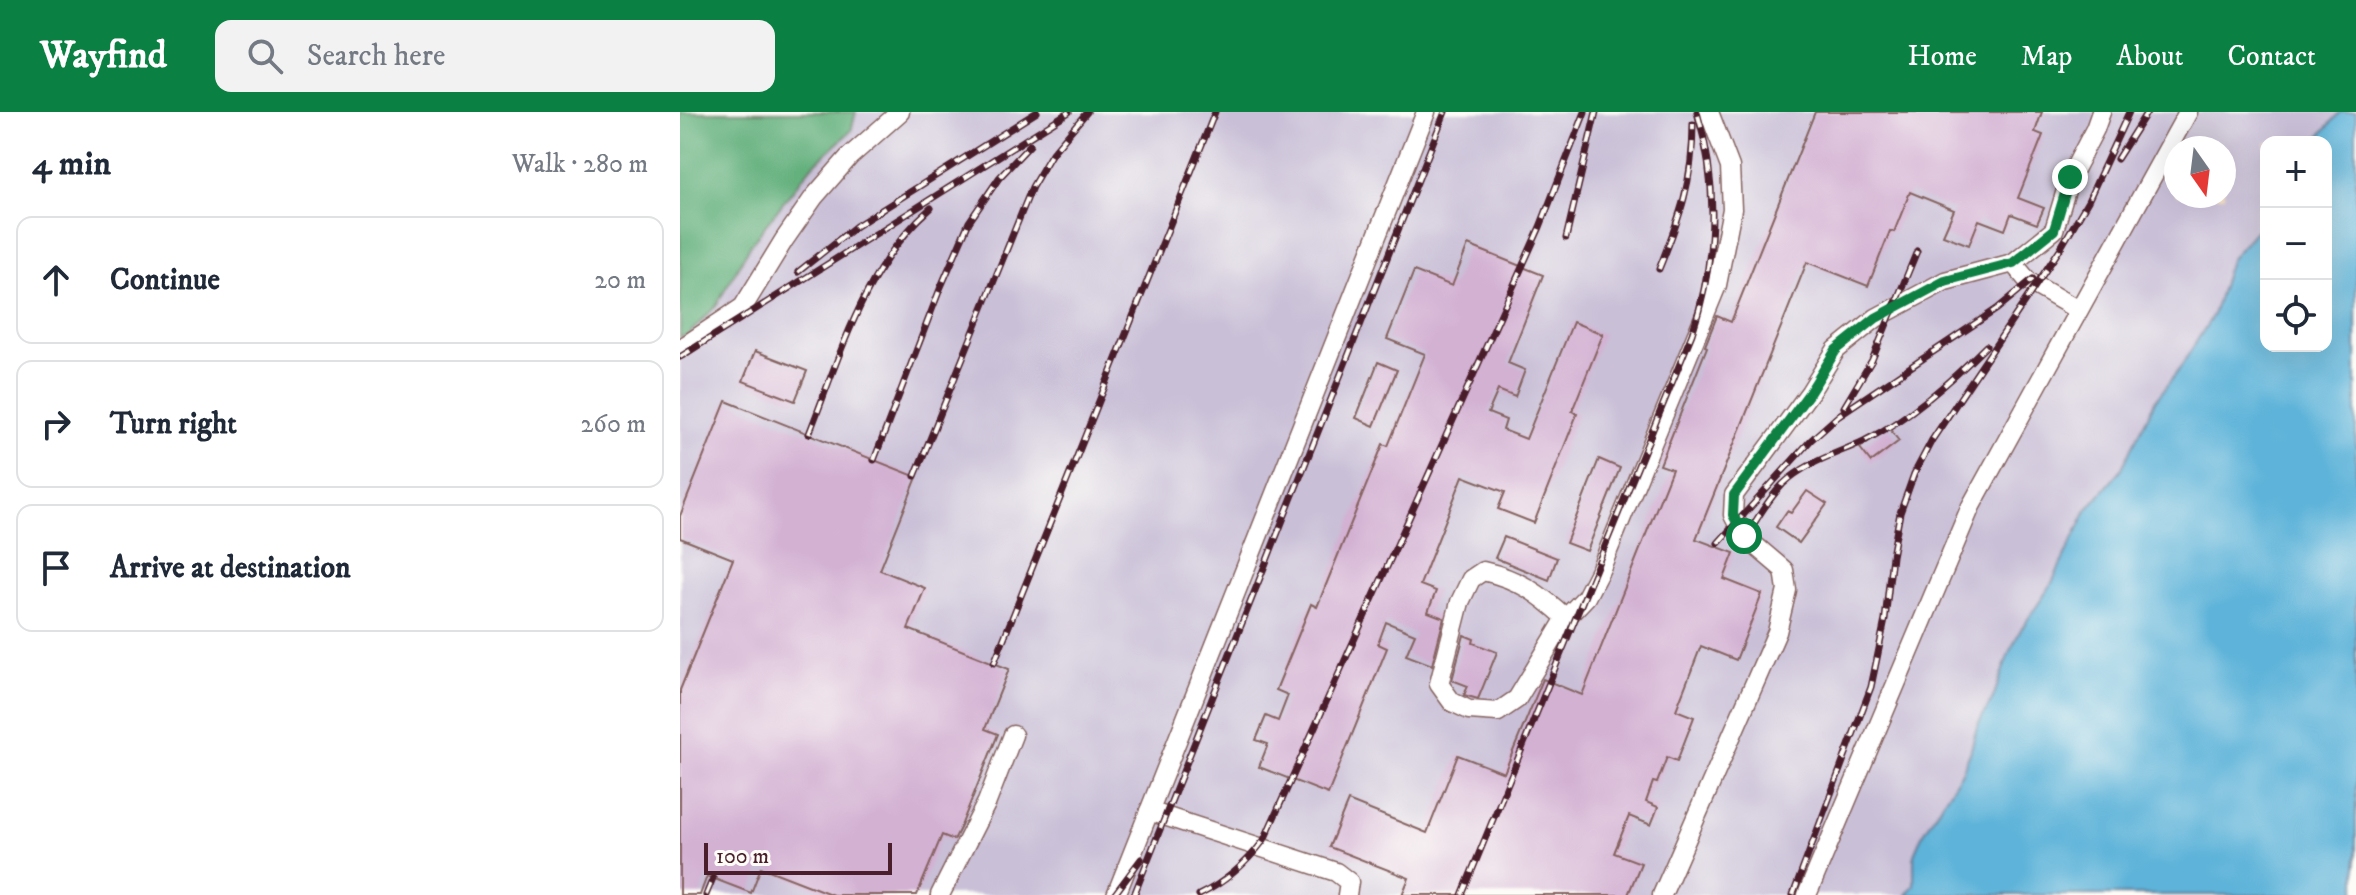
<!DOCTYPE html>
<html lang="en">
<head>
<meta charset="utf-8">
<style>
	:root { --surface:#fff; --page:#f2f2f3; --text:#1f2937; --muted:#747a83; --line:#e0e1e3; --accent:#0b8043 }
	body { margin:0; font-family:"IM FELL DW Pica",serif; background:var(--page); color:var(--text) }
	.controls { position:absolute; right:24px; top:24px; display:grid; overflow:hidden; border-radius:16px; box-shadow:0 8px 32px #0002 }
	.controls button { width:72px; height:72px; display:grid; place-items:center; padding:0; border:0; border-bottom:2px solid var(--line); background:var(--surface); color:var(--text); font:40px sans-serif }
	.compass { position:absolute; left:1484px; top:24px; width:72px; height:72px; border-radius:50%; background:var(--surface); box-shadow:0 8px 32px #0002; rotate:166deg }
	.scale { position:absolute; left:24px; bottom:20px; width:188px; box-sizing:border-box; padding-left:8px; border:4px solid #4a1f2b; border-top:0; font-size:22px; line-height:28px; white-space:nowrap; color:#4a1f2b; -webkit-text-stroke:6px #fdfcf7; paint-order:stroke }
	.stop { position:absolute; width:24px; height:24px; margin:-18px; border:6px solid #0b8043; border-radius:50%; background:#fff }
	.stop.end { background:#0b8043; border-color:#fff; box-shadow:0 2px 8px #0008 }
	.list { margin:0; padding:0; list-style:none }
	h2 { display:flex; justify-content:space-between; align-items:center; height:104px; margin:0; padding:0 32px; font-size:34px }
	h2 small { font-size:26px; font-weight:400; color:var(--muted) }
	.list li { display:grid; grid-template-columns:52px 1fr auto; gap:24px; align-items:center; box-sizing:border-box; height:128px; margin:0 16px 16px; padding:0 16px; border:2px solid var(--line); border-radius:16px }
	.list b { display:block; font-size:30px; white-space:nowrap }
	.list em { font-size:26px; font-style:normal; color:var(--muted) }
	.icon { flex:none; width:44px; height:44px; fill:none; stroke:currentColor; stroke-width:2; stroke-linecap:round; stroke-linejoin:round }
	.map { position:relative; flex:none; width:1676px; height:783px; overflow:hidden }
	header { display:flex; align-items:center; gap:48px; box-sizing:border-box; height:112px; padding:0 40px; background:var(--accent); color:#fff }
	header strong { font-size:38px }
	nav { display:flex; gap:44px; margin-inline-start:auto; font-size:28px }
	.search { width:560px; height:72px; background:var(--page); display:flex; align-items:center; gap:20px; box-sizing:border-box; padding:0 28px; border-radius:16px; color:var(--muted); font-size:30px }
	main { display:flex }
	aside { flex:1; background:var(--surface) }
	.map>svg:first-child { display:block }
	.industrial { fill:#c9bfd7; fill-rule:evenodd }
	.forest { fill:#60af7a; stroke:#556752; stroke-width:2 }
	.water { fill:#5db3d9; stroke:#546982; stroke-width:2 }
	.building { fill:#d3b1d3 }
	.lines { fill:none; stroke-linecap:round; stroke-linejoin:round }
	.minor-casing { stroke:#85625f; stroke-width:21 }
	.minor { stroke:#fff; stroke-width:18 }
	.rail-casing { stroke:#4a1f2b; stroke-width:7 }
	.rail { stroke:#fdfcf7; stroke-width:4; stroke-dasharray:12; stroke-linecap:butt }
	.route { stroke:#0b8043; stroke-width:10 }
</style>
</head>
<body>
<header>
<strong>Wayfind</strong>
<div class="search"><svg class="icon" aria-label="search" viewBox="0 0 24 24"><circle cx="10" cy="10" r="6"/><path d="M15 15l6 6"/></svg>Search here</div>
<nav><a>Home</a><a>Map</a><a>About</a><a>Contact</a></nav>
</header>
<main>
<aside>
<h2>4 min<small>Walk · 280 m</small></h2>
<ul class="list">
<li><svg class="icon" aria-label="ahead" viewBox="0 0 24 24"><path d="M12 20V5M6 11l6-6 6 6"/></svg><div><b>Continue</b></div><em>20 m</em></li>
<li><svg class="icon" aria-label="right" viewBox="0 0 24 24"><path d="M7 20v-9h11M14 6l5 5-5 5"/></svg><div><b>Turn right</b></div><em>260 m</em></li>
<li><svg class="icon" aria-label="arrive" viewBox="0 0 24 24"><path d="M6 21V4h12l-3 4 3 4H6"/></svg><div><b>Arrive at destination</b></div></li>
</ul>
</aside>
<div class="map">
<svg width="1676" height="783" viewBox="0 0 1676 783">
	<rect width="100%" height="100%" fill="#fdfcf7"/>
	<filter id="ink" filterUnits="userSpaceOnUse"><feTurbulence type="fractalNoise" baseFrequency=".0125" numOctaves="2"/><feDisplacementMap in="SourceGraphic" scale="16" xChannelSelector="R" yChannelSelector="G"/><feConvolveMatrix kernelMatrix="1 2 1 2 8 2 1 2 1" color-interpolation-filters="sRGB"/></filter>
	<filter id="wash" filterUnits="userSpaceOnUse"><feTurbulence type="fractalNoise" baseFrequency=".006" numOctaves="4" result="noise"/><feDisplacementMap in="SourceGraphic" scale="32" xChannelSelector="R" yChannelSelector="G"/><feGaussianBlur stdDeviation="1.8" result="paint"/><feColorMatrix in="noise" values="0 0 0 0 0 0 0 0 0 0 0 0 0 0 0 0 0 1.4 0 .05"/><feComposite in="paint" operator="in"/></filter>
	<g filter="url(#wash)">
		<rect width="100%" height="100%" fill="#f3ddc0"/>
		<path class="industrial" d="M 0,0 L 1660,0 L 1635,30 L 1586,30 L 1586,110 L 1574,120 L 1550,148 L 1533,203 L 1500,256 L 1475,289 L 1441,358 L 1407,398 L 1371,473 L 1340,519 L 1328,544 L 1313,586 L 1297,615 L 1290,641 L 1282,660 L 1234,742 L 1234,773 L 1226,783 L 0,783 ZM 1496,36 L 1544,36 L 1544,84 L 1496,84 Z"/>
		<polygon class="forest" points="0,0 176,0 171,19 131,55 71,132 36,194 8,223 0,225"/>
		<polygon class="water" points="1660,0 1676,0 1676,783 1226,783 1234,773 1234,742 1243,721 1282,660 1290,641 1297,615 1313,586 1328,544 1340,519 1371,473 1407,398 1441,358 1475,289 1500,256 1533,203 1550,148 1574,120 1586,110 1586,234 1646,234 1646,30 1635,30"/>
		<g id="blocks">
			<g class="building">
				<polygon points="1135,0 1362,0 1355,20 1363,23 1338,86 1364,96 1357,112 1331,102 1325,118 1299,108 1289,133 1263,123 1274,98 1230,80 1214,120 1210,119 1188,174 1127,150 1016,427 1054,441 1044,467 1082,482 1056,548 1021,534 996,598 1014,605 997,649 987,645 977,671 973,670 966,690 978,695 971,713 949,704 934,741 961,751 948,783 722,783 729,766 649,735 668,689 747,721 778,643 824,661 863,567 902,583 992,357 980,353 1027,235 1025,234 1037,204 1051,210"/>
				<polygon points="788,133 863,163 828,251 845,258 835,285 818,278 808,301 826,308 823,318 846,327 893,210 923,222 892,299 897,302 854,411 818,397 825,380 783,364 740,473 756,479 748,500 764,506 752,553 726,543 735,522 706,510 698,532 707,536 648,682 579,655 588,632 576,628 586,604 598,609 608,583 596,578 631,492 637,495 703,332 708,334 745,242 707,227 734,159 772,174"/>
				<polygon points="75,239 127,259 115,289 63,269"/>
				<polygon points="698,250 717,258 694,314 676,306"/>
				<polygon points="46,289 237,365 200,458 245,476 228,517 329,557 305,617 318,622 281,714 274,728 262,723 237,783 153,783 81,755 71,781 27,764 20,783 0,783 0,578 53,447 0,426 0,404"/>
				<polygon points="1208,315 1219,329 1191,350 1180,336"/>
				<polygon points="919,347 940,356 907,439 886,431"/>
				<polygon points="1127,379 1147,392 1119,431 1096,415 1107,399 1111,401"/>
				<polygon points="824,425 877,446 869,468 815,446"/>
				<polygon points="784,523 794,527 793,531 817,540 798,587 784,583 788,574 772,568"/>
			</g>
		</g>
	</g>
	<g filter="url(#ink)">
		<use href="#blocks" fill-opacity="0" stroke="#85625f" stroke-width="2"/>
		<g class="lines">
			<defs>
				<g id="minor">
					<polyline points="1333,151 1348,169 1398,198"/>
					<polyline points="0,237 63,195 104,128 134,85 169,45 220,0"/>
					<path d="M 886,506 C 860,482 839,467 803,459 L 791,467 L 780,490 L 759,572 L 772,590 L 789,598 L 818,600 L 837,587 L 886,506 L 906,485 L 921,456 L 1037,173 L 1052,97 L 1050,55 L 1029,0"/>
					<polyline points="469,699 656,760 669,770 667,783"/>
					<polyline points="260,783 307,690 333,623"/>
					<polyline points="436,783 746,0"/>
					<polyline points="982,783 1097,520 1107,478 1104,458 1064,424 1053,403 1054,383 1130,280 1156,238 1196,206 1265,169 1333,151 1374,118 1390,65 1415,17 1421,0"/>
					<polyline points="1127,783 1291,394 1508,0"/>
				</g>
			</defs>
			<use href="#minor" class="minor-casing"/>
			<use href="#minor" class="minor"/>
			<defs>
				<g id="rail">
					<polyline points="1437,47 1467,0"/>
					<polyline points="886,126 916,0"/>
					<path d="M 979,157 C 1000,105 1013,70 1013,12"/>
					<polyline points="118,160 176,114 357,0"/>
					<polyline points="0,245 389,0"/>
					<polyline points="1164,295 1192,248 1237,139"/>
					<path d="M 129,322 C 160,244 185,153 251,96"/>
					<polyline points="194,348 260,177 289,110 319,66 350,33"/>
					<polyline points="235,364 352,75 372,41 407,0"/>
					<polyline points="1038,431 1131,328 1159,303 1317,197 1353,167"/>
					<path d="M 1061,433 C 1074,412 1086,390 1103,372 C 1126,350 1157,342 1184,329 C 1230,306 1270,270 1306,234"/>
					<polyline points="314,551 535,0"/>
					<polyline points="26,783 33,766"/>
					<polyline points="434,783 461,747"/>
					<polyline points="454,783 765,0"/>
					<path d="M 519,783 C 546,770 566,752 584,728 L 860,115 L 905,0"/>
					<path d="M 782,783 L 1012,222 C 1036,149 1039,74 1017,0"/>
					<polyline points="1113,783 1191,575 1205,508 1212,444 1220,401 1234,362 1252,328 1380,137 1408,89 1449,0"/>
				</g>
			</defs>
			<use href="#rail" class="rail-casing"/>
			<use href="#rail" class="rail"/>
		</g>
	</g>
	<g class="lines" filter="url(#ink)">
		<polyline class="route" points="1064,424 1053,403 1054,383 1130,280 1156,238 1196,206 1265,169 1333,151 1374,118 1390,65"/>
	</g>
</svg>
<div class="controls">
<button>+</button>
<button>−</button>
<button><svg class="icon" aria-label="locate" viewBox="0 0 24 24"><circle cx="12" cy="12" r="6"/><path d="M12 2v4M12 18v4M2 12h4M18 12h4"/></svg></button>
</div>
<svg class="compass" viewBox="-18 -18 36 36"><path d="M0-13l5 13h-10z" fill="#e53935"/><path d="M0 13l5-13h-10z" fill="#747a83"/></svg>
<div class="scale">100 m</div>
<div class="stop" style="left:1064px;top:424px"></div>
<div class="stop end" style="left:1390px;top:65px"></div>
</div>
</main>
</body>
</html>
